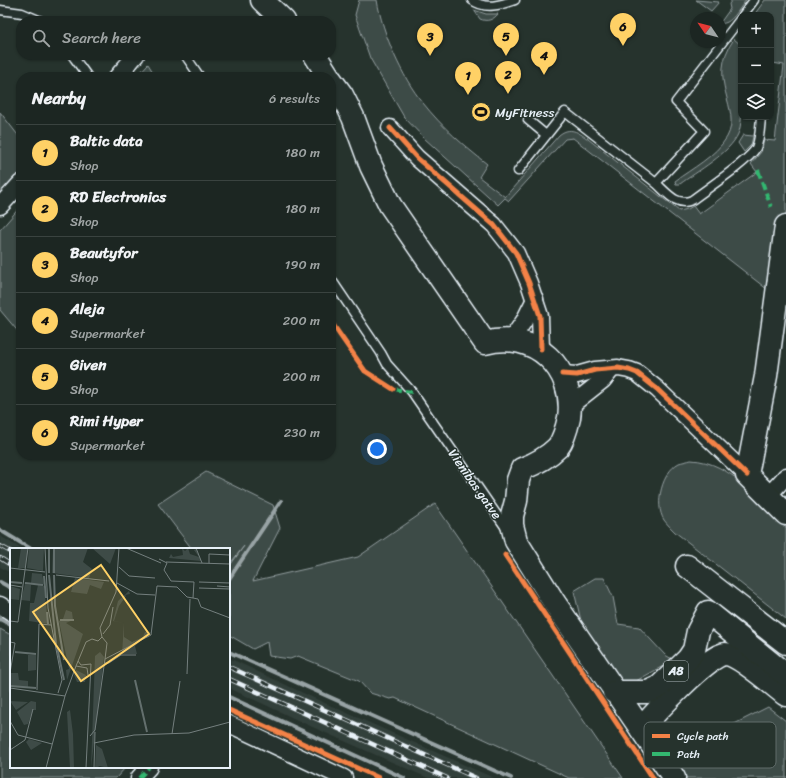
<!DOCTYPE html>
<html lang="en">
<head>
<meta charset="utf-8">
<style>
	:root { --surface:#1c2622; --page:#252e2a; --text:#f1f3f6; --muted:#a0a5a5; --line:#3a4340; --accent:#ffd166 }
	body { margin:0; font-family:Sriracha,sans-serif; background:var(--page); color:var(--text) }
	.controls { position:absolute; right:12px; top:12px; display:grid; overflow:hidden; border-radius:8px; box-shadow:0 1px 3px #0004 }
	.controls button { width:36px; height:36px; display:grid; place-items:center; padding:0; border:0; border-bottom:1px solid var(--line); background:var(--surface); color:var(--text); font:20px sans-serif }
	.compass { position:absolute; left:690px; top:12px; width:36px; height:36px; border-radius:50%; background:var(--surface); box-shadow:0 1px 3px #0004; rotate:305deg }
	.you { position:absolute; left:377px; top:449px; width:14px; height:14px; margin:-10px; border:3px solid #fff; border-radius:50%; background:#1a73e8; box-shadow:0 0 0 6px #1a73e833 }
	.badge { display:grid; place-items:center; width:26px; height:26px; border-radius:50%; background:var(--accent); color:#111; font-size:13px; font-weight:700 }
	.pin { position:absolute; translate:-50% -33px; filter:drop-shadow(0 1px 2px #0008) }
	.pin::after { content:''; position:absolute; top:21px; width:14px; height:12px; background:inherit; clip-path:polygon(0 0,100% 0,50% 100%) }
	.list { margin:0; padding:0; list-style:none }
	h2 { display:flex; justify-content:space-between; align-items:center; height:52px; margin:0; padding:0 16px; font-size:17px }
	h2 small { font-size:13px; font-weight:400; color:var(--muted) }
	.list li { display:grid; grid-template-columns:26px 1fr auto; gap:12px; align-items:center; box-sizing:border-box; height:56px; padding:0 16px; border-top:1px solid var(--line) }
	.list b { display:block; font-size:15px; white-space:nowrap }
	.list p { margin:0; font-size:13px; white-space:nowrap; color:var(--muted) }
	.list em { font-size:13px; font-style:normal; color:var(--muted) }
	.icon { flex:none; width:22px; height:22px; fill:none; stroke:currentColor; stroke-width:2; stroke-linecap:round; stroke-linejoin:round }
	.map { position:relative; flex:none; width:786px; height:778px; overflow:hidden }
	.search { position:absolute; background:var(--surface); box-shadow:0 1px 3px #0004; left:16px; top:16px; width:320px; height:44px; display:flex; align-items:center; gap:10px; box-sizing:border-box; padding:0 14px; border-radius:16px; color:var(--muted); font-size:15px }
	.panel { position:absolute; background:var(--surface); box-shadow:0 1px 3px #0004; left:16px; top:72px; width:320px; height:388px; border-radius:16px }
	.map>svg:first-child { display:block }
	.built { fill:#333f3a }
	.green { fill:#3e4b47; stroke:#939ea0 }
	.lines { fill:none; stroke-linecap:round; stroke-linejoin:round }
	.stream { stroke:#98a3a5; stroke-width:4 }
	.lane-casing { stroke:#e8f1f8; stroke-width:11 }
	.street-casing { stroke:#e8f1f8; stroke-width:19 }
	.secondary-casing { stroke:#e8f1f8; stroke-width:25 }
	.highway-casing { stroke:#e8f1f8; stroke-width:25 }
	.lane { stroke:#26332d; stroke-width:8 }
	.street { stroke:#26332d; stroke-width:16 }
	.secondary { stroke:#26332d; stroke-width:22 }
	.highway { stroke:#26332d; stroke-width:22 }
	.rail-casing { stroke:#e8f1f8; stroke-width:4.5 }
	.rail { stroke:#26332d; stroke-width:3; stroke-dasharray:9; stroke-linecap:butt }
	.quiet { stroke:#33b770; stroke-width:4; stroke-dasharray:8 4; stroke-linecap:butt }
	.cycleway-casing { stroke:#26332d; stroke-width:8 }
	.cycleway { stroke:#f48246; stroke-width:5 }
	.labels { text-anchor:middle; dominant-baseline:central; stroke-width:3; stroke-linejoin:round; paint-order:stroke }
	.shield { fill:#26332d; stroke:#aeb8bb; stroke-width:1 }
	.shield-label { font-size:12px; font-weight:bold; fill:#e8f1f8 }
	.poi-label { font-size:13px; fill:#e8f1f8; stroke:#26332d; text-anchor:start }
	.street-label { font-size:13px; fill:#e8f1f8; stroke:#26332d }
	.inset-river { fill:none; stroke:#636f6d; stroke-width:2 }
	.inset-road { fill:none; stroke:#747f7e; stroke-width:1 }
	.view { fill:#ffd166; fill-opacity:0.15; stroke:#ffd166; stroke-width:2 }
	.inset-edge { fill:none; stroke:#e8f1f8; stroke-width:2 }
	.key { fill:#26332d; stroke:#606c6a; stroke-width:1 }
	.key-label { font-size:11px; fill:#e8f1f8 }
</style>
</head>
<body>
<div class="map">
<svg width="786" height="778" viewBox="0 0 786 778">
	<rect width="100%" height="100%" fill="#26332d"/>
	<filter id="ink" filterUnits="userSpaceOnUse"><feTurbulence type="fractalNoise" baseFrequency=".025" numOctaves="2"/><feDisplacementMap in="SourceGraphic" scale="8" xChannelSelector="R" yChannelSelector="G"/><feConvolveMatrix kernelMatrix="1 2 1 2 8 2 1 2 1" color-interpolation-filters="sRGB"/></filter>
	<g filter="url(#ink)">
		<g class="built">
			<polygon points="0,536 22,549 11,549 11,573 0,567"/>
			<polygon points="229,658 318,700 494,778 428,778 308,725 229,688"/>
		</g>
		<g class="green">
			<path d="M 359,0 L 377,0 C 382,32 402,78 423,103 C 442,127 464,146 487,164 L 479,177 L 505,197 L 559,135 C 570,126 578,132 588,139 L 679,211 L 688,209 L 693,206 L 699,214 L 757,172 L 751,164 L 761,152 L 764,140 L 775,141 L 784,65 L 773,63 L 771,15 L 754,15 L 765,0 L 786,0 L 786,304 L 573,138 L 565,139 L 509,201 L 505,198 L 498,205 L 424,138 L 404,117 L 370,58 L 355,15 Z"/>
			<polygon points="696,0 719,2 711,11"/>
			<path d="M 732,0 L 746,0 C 740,7 731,26 720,23 L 730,9 L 729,4 Z"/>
			<path d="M 474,10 L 486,14 L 498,14 C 493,20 487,22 480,19 Z"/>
			<path d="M 734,39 L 741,45 C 741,65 745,120 738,134 C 730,153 696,172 680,184 L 676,184 L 675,181 C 691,169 716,156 727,137 C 743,108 705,81 734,39 Z"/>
			<polygon points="148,64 156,77 136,77"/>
			<polygon points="0,112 21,139 21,175 0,198"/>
			<polygon points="743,135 753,136 751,145 744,152 738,143"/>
			<polygon points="21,206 21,335 0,310 0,230"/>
			<path d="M 691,460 C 732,462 759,501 786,528 L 786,619 L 675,532 C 671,528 667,524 664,520 C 654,504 662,472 679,463 C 682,462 688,461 691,460 Z"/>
			<polygon points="206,472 273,505 280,528 253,581 358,557 435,504 623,778 569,778 395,698 390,699 370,693 359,681 298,656 290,659 269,656 267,642 253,649 229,635 229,567 244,546 229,565 229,549 192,549 158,504"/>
			<polygon points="595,578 604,578 613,597 618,624 639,627 665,655 674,660 625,687 582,625 574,591"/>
			<polygon points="0,629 11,635 11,767 126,767 116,778 0,778"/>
			<polygon points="768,707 786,721 786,778 686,778 671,756"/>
		</g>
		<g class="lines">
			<g class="stream">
				<polyline points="0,530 31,549"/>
				<polyline points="229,579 281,501"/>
				<polyline points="0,582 11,588"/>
				<polyline points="0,619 11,625"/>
				<polyline points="229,652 511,778"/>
				<polyline points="229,697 404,778"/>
			</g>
			<defs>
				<g id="lane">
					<path d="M 472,0 C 485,10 501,5 515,0"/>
					<polyline points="0,10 22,13 41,21"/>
					<polyline points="743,15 754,0"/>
					<path d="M 741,18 L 676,102 L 704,131 L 656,183 C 667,193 677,207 692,200 C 706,189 748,162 756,148 C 760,139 760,127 761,117"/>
					<polyline points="72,55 88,77"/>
					<polyline points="185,55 200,77"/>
					<polyline points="528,120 546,135"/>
					<polyline points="518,171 565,112 656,183"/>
					<polyline points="331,279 381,353 387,364 412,392 506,528"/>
				</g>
				<g id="street">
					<polyline points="117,77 136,55"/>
					<polyline points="390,128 417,158 494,225 516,253 529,283 540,316 541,349"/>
					<polyline points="0,206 21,183"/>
					<polyline points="511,340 524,321 535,299"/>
					<polyline points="562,374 577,375 595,370 618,368 629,370 637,373 657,389 747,475"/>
					<polyline points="570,406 603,380 612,369"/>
					<polyline points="768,496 786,476"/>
					<polyline points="0,605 11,612"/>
					<polyline points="229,724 344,778"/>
					<polyline points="139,778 149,767"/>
				</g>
				<path id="secondary" d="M 674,778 L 641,729 C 653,715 709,654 725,654 C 738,654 774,686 786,695"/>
				<g id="highway">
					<polyline points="262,0 284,21"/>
					<polyline points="315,55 329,77"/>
					<path d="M 331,80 L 342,95 L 353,117 L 371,166 L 390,205 L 485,343 C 534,329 576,369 569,418 C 567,427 564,439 558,447 C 548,457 535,464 522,469 L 518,480 L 516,501 L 512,516 L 512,525 L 516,541 L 554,602 L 641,729"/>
					<polyline points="786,226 766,376 747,475 786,514"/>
					<polyline points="687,566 786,643"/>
					<polyline points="614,692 648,692 659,687 688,659 694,650 698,631 708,612 786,675"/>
				</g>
			</defs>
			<use href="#lane" class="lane-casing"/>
			<use href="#street" class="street-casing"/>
			<use href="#secondary" class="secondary-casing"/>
			<use href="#highway" class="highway-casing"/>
			<use href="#lane" class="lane"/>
			<use href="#street" class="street"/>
			<use href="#secondary" class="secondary"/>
			<use href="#highway" class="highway"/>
			<defs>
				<g id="rail">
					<polyline points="0,546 11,552"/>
					<polyline points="0,558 11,565"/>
					<polyline points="229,667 476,778"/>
					<polyline points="229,679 447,778"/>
				</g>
			</defs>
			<use href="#rail" class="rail-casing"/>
			<use href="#rail" class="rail"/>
			<g class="quiet">
				<polyline points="758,170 771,207"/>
				<polyline points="393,389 412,392"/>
				<polyline points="139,778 149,767"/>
			</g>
			<defs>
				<g id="cycleway">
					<polyline points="390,128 417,158 494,225 516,253 529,283 540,316 541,349"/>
					<polyline points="331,322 365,371 393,389"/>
					<polyline points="562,374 577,375 595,370 618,368 629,370 637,373 657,389 747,475"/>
					<polyline points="505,555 653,778"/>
					<polyline points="229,710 379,778"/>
				</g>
			</defs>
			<use href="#cycleway" class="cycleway-casing"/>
			<use href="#cycleway" class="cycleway"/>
		</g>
	</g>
	<defs>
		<symbol id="stadium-disc" viewBox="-11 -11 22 22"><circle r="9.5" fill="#ffd166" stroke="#26332d"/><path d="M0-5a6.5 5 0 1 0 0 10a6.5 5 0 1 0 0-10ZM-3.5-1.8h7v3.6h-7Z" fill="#111"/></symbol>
	</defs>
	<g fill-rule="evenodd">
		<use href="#stadium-disc" x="470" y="101" width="22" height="22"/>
	</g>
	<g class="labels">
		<rect class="shield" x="664" y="661" width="24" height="20" rx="3"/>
		<g class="shield-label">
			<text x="676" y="671">A8</text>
		</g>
		<g class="poi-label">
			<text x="495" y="112">MyFitness</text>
		</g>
		<g class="street-label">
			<text transform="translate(475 484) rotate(55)">Vienības gatve</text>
		</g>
	</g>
	<g transform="translate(10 548)">
		<rect width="220" height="220" fill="#26332d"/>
		<path d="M 11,0 L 18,0 L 15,20 L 8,20 ZM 19,0 L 34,0 L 33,23 L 17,20 ZM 43,0 L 78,0 L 73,14 L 82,21 L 79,30 L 42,25 ZM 82,0 L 106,0 L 100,16 ZM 172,0 L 175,3 L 178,0 L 180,6 L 189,9 L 184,2 L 186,1 L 191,13 L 159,10 L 161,6 L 163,9 L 173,7 ZM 22,25 L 32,26 L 34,36 L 21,35 ZM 65,30 L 94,34 L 91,41 L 80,37 L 77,46 L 61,44 ZM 15,36 L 21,37 L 20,53 L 11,52 ZM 28,37 L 34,38 L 38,76 L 19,73 L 20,55 L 24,55 ZM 0,38 L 10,41 L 9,52 L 0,51 ZM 119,43 L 120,46 L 115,47 L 116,48 L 109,58 L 104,73 L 114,75 L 114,89 L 122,94 L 133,89 L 135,84 L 141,84 L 125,98 L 127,106 L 112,106 L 114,75 L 103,73 L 108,53 ZM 56,62 L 62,64 L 63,72 L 56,75 L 73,86 L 57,132 L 56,122 L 59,121 L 49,73 L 53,71 ZM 90,104 L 94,109 L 81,220 L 85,108 ZM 18,107 L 26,107 L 26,122 L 18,123 ZM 66,122 L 76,127 L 75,134 L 67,134 L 64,127 ZM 1,125 L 8,125 L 9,132 L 18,133 L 18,139 L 0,138 ZM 0,153 L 18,154 L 6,162 ZM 21,153 L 26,154 L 26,162 L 23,162 L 18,176 L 14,177 L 7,164 ZM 60,162 L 63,186 L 64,220 L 60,220 L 57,164 ZM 19,191 L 32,195 L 21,202 L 16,194 ZM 86,197 L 92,201 L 98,220 L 90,218 L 85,220 Z" fill="#3e4b47"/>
		<path class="inset-river" d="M 39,25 L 39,0M 44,25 L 44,0M 39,27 L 46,96M 44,27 L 45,58 L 54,112M 34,28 L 36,50M 0,34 L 12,35M 15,35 L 33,37M 37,64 L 38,76M 50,72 L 64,72M 47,99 L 54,132M 5,104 L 26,106M 125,132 L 137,184M 0,138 L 26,140"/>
		<path class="inset-road" d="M 35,0 L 38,60 L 52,132 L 48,145M 116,0 L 151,15M 186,0 L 192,15M 149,11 L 157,15 L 154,22M 156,14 L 220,16M 199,15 L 199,6 L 220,7M 109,19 L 119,28 L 145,30M 0,20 L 35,24M 46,27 L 99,33M 189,34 L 220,35M 107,35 L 127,46 L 145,47M 0,37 L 12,39M 207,38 L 220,39M 189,40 L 220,41M 183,50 L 188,51 L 191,59 L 220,70M 0,73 L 8,74 L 18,0M 93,86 L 100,77 L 103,59M 92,89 L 97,95 L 95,111M 0,94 L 5,95 L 0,125M 68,113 L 71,117 L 81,116 L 76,220M 95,115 L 99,115 L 111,107 L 126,107M 66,118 L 76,94 L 82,91 L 88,93 L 92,89 L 90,80 L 106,44 L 109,0M 177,126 L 180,51M 0,140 L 55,148M 27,142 L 29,76 L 41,77M 0,173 L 8,187 L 42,196M 162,186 L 170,133M 80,188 L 85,182 L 95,111 L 141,87 L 147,38 L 167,39 L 177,49 L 183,50 L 184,34 L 161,33 L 154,22M 84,195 L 124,187 L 179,185 L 220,174M 0,202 L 15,192 L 23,161M 36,220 L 55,148 L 66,118 L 77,120 L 78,127M 84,220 L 85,184"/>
		<path class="view" d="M 91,17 L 139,86 L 71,133 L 23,64 Z"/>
		<rect width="220" height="220" class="inset-edge"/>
	</g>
	<rect x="644" y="722" width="132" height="46" rx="6" class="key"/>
	<rect x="652" y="734" width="18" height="4" fill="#f48246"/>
	<rect x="652" y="752" width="18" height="4" fill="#33b770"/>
	<g class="key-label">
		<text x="677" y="740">Cycle path</text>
		<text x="677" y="758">Path</text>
	</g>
</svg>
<div class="controls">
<button>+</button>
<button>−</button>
<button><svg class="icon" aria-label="layers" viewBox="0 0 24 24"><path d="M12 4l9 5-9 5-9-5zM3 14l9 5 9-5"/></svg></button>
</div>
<svg class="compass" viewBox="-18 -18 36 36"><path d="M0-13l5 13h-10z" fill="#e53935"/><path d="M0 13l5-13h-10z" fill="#a0a5a5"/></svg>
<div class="you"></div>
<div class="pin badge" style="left:468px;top:95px">1</div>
<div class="pin badge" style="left:508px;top:94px">2</div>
<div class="pin badge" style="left:430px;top:56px">3</div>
<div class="pin badge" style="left:544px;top:75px">4</div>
<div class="pin badge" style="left:506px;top:56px">5</div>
<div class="pin badge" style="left:623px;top:46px">6</div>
<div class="search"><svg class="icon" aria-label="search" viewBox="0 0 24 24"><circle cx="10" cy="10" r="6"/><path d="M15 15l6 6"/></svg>Search here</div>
<section class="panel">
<h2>Nearby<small>6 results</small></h2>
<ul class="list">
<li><span class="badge">1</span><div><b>Baltic data</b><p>Shop</p></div><em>180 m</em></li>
<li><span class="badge">2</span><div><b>RD Electronics</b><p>Shop</p></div><em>180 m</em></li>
<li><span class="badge">3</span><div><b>Beautyfor</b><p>Shop</p></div><em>190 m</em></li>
<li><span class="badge">4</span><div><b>Aleja</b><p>Supermarket</p></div><em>200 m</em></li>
<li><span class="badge">5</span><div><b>Given</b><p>Shop</p></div><em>200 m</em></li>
<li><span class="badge">6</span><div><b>Rimi Hyper</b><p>Supermarket</p></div><em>230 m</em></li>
</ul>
</section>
</div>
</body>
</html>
